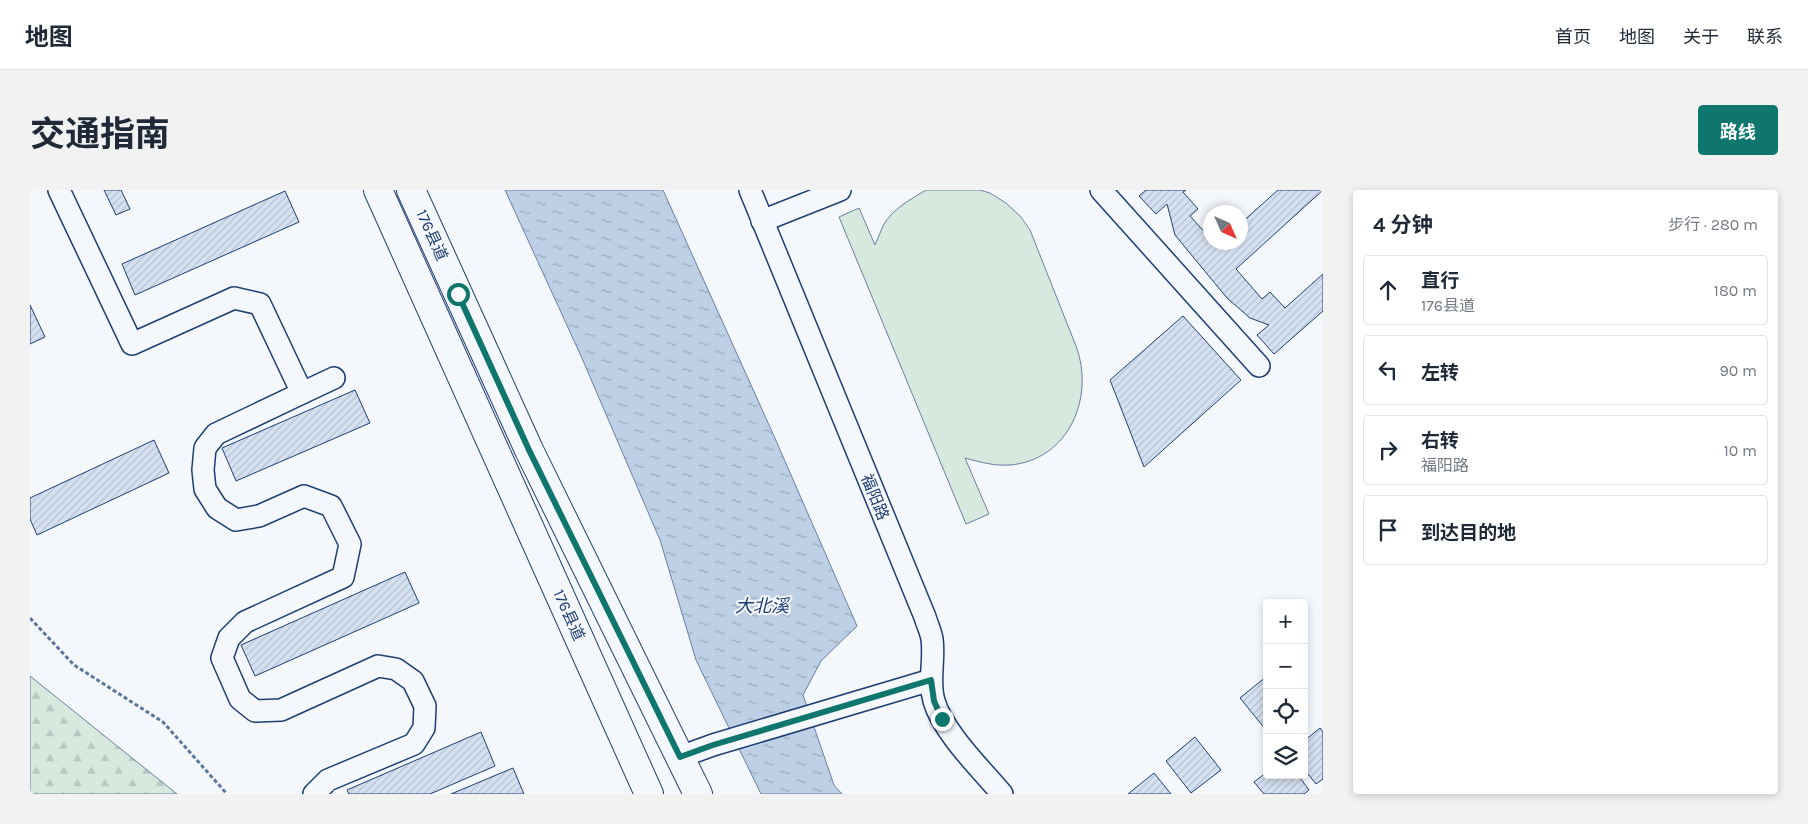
<!DOCTYPE html>
<html lang="zh">
<head>
<meta charset="utf-8">
<style>
	:root { --surface:#fff; --page:#f2f2f3; --text:#1f2937; --muted:#747a83; --line:#e0e1e3; --accent:#0f766e }
	body { margin:0; font-family:Karla,"Noto Sans SC",sans-serif; background:var(--page); color:var(--text) }
	.controls { position:absolute; right:15px; bottom:15px; display:grid; overflow:hidden; border-radius:5px; box-shadow:0 2px 8px #0003 }
	.controls button { width:45px; height:45px; display:grid; place-items:center; padding:0; border:0; border-bottom:1px solid var(--line); background:var(--surface); color:var(--text); font:25px sans-serif }
	.compass { position:absolute; left:1173px; top:15px; width:45px; height:45px; border-radius:50%; background:var(--surface); box-shadow:0 2px 8px #0003; rotate:135deg }
	.stop { position:absolute; width:15px; height:15px; margin:-11px; border:4px solid #0f766e; border-radius:50%; background:#fff }
	.stop.end { background:#0f766e; border-color:#fff; box-shadow:0 1px 5px #0008 }
	.list { margin:0; padding:0; list-style:none }
	h2 { display:flex; justify-content:space-between; align-items:center; height:65px; margin:0; padding:0 20px; font-size:21px }
	h2 small { font-size:16px; font-weight:400; color:var(--muted) }
	.list li { display:grid; grid-template-columns:32px 1fr auto; gap:15px; align-items:center; box-sizing:border-box; height:70px; margin:0 10px 10px; padding:0 10px; border:1px solid var(--line); border-radius:5px }
	.list b { display:block; font-size:19px; white-space:nowrap }
	.list p { margin:0; font-size:16px; white-space:nowrap; color:var(--muted) }
	.list em { font-size:16px; font-style:normal; color:var(--muted) }
	.icon { flex:none; width:28px; height:28px; fill:none; stroke:currentColor; stroke-width:2; stroke-linecap:round; stroke-linejoin:round }
	.map { position:relative; flex:none; width:1293px; height:604px; overflow:hidden; border-radius:5px }
	header { display:flex; align-items:center; gap:30px; box-sizing:border-box; height:70px; padding:0 25px; background:var(--surface); border-bottom:1px solid var(--line) }
	header strong { font-size:24px }
	nav { display:flex; gap:28px; margin-inline-start:auto; font-size:18px }
	.intro { display:flex; align-items:center; justify-content:space-between; box-sizing:border-box; height:120px; padding:0 30px }
	h1 { margin:0; font-size:35px }
	.button { padding:12px 22px; border-radius:5px; background:var(--accent); color:#fff; font-size:18px; font-weight:700 }
	main { display:flex; gap:30px; padding:0 30px }
	aside { flex:1; background:var(--surface); border-radius:5px; box-shadow:0 2px 8px #0003 }
	.map>svg:first-child { display:block }
	.forest { fill:url(#forest-firs); stroke:#687fa3 }
	.pitch { fill:#d7e8df; stroke:#687fa3 }
	.water { fill:url(#water-ripples); stroke:#687fa3 }
	.building { fill:url(#building-hatch); stroke:#1d3f73 }
	.lines { fill:none; stroke-linecap:round; stroke-linejoin:round }
	.minor-casing { stroke:#1d3f73; stroke-width:24 }
	.major-casing { stroke:#1d3f73; stroke-width:30 }
	.path { stroke:#5e769c; stroke-width:3; stroke-dasharray:4 2.5; stroke-linecap:butt }
	.minor { stroke:#f4f7fb; stroke-width:21 }
	.major { stroke:#f4f7fb; stroke-width:28 }
	.route { stroke:#0f766e; stroke-width:6 }
	.labels { text-anchor:middle; dominant-baseline:central; stroke-width:4; stroke-linejoin:round; paint-order:stroke }
	.street-label { font-size:16px; fill:#1d3f73; stroke:#f4f7fb }
	.water-label { font-size:18px; font-style:italic; fill:#1d3f73; stroke:#f4f7fb }
</style>
</head>
<body>
<header>
<strong>地图</strong>
<nav><a>首页</a><a>地图</a><a>关于</a><a>联系</a></nav>
</header>
<div class="intro"><h1>交通指南</h1><a class="button">路线</a></div>
<main>
<div class="map">
<svg width="1293" height="604" viewBox="0 0 1293 604">
	<defs>
		<pattern id="forest-firs" width="22" height="20" patternUnits="userSpaceOnUse" patternTransform="scale(1.25)"><rect width="22" height="20" fill="#d7e8df"/><path d="M5 1l3.5 6h-7zM16 11l3.5 6h-7z" fill="#b8c8c3"/></pattern>
		<pattern id="water-ripples" width="26" height="14" patternUnits="userSpaceOnUse" patternTransform="scale(1.25)"><rect width="26" height="14" fill="#bed0e5"/><path d="M2 4q2-2 4 0t4 0M15 11q2-2 4 0t4 0" fill="none" stroke="#9aaabe"/></pattern>
		<pattern id="building-hatch" width="6" height="6" patternUnits="userSpaceOnUse" patternTransform="scale(1.25)"><rect width="6" height="6" fill="#d5e0f0"/><path d="M-1 1l2-2M0 6l6-6M5 7l2-2" fill="none" stroke="#b6c1d1"/></pattern>
	</defs>
	<rect width="100%" height="100%" fill="#f4f7fb"/>
	<polygon class="forest" points="0,486 147,604 0,604"/>
	<path class="pitch" d="M 896,0 L 950,0 L 960,3 L 976,13 L 991,27 L 1000,40 L 1046,156 C 1065,207 1039,270 980,275 C 962,276 951,272 935,268 L 959,324 L 936,334 L 809,27 L 829,18 L 845,55 C 848,49 850,42 853,36 C 861,20 881,9 896,0 Z"/>
	<polygon class="water" points="475,0 633,0 744,246 827,436 791,471 773,505 804,595 812,604 731,604 666,470 630,350 551,166"/>
	<g class="building">
		<polygon points="74,0 91,0 100,19 86,25"/>
		<polygon points="1116,0 1156,0 1153,2 1168,19 1160,26 1180,48 1180,52 1184,52 1187,55 1189,52 1210,52 1210,34 1248,0 1293,0 1206,79 1232,109 1240,102 1255,118 1293,84 1293,121 1244,164 1227,145 1239,135 1220,128 1197,108 1145,45 1137,14 1126,24 1109,6"/>
		<polygon points="255,1 269,32 105,105 92,74"/>
		<polygon points="0,115 15,147 0,154"/>
		<polygon points="1153,126 1211,190 1114,277 1080,190"/>
		<polygon points="325,200 340,233 206,291 192,258"/>
		<polygon points="124,250 139,283 7,345 0,329 0,308"/>
		<polygon points="375,382 389,413 225,486 211,455"/>
		<polygon points="1237,486 1237,539 1236,540 1210,508"/>
		<polygon points="1290,538 1293,542 1293,589 1286,594 1274,579 1274,551"/>
		<polygon points="451,542 465,576 400,604 319,604 317,600"/>
		<polygon points="1165,547 1191,580 1161,603 1136,571"/>
		<polygon points="483,578 494,604 421,604"/>
		<polygon points="1237,582 1237,585 1268,585 1279,600 1274,604 1234,604 1224,592"/>
		<polygon points="1124,583 1141,604 1098,604"/>
	</g>
	<g class="lines">
		<defs>
			<g id="minor">
				<polyline points="29,0 102,154 204,108 230,114 272,203 186,244 175,258 173,280 175,299 187,318 206,330 229,326 274,306 301,316 320,354 313,387 215,432 199,448 192,468 210,509 225,521 251,520 348,476 366,479 383,491 395,516 394,538 384,554 298,590 284,604"/>
				<path d="M 720,0 L 895,427 C 897,434 901,442 902,449 C 905,470 898,491 904,511 C 913,542 951,579 972,604"/>
				<polyline points="1071,0 1229,176"/>
				<polyline points="732,31 810,0"/>
				<polyline points="272,203 304,188"/>
				<polyline points="650,567 683,555 901,490"/>
			</g>
			<g id="major">
				<polyline points="348,0 619,604"/>
				<polyline points="381,0 499,260 668,604"/>
			</g>
		</defs>
		<use href="#minor" class="minor-casing"/>
		<use href="#major" class="major-casing"/>
		<polyline class="path" points="0,428 44,475 133,532 197,604"/>
		<use href="#minor" class="minor"/>
		<use href="#major" class="major"/>
	</g>
	<g class="lines">
		<polyline class="route" points="428,104 499,260 650,567 683,555 901,490 904,511 912,529"/>
	</g>
	<g class="labels">
		<g class="street-label">
			<text transform="translate(402 45) rotate(66)">176县道</text>
			<text transform="translate(845 307) rotate(68)">福阳路</text>
			<text transform="translate(539 425) rotate(66)">176县道</text>
		</g>
		<g class="water-label">
			<text x="732" y="416">大北溪</text>
		</g>
	</g>
</svg>
<div class="controls">
<button>+</button>
<button>−</button>
<button><svg class="icon" aria-label="locate" viewBox="0 0 24 24"><circle cx="12" cy="12" r="6"/><path d="M12 2v4M12 18v4M2 12h4M18 12h4"/></svg></button>
<button><svg class="icon" aria-label="layers" viewBox="0 0 24 24"><path d="M12 4l9 5-9 5-9-5zM3 14l9 5 9-5"/></svg></button>
</div>
<svg class="compass" viewBox="-18 -18 36 36"><path d="M0-13l5 13h-10z" fill="#e53935"/><path d="M0 13l5-13h-10z" fill="#747a83"/></svg>
<div class="stop" style="left:428px;top:104px"></div>
<div class="stop end" style="left:912px;top:529px"></div>
</div>
<aside>
<h2>4 分钟<small>步行 · 280 m</small></h2>
<ul class="list">
<li><svg class="icon" aria-label="ahead" viewBox="0 0 24 24"><path d="M12 20V5M6 11l6-6 6 6"/></svg><div><b>直行</b><p>176县道</p></div><em>180 m</em></li>
<li><svg class="icon" aria-label="left" viewBox="0 0 24 24"><path d="M17 20v-9H6M10 6l-5 5 5 5"/></svg><div><b>左转</b></div><em>90 m</em></li>
<li><svg class="icon" aria-label="right" viewBox="0 0 24 24"><path d="M7 20v-9h11M14 6l5 5-5 5"/></svg><div><b>右转</b><p>福阳路</p></div><em>10 m</em></li>
<li><svg class="icon" aria-label="arrive" viewBox="0 0 24 24"><path d="M6 21V4h12l-3 4 3 4H6"/></svg><div><b>到达目的地</b></div></li>
</ul>
</aside>
</main>
</body>
</html>
